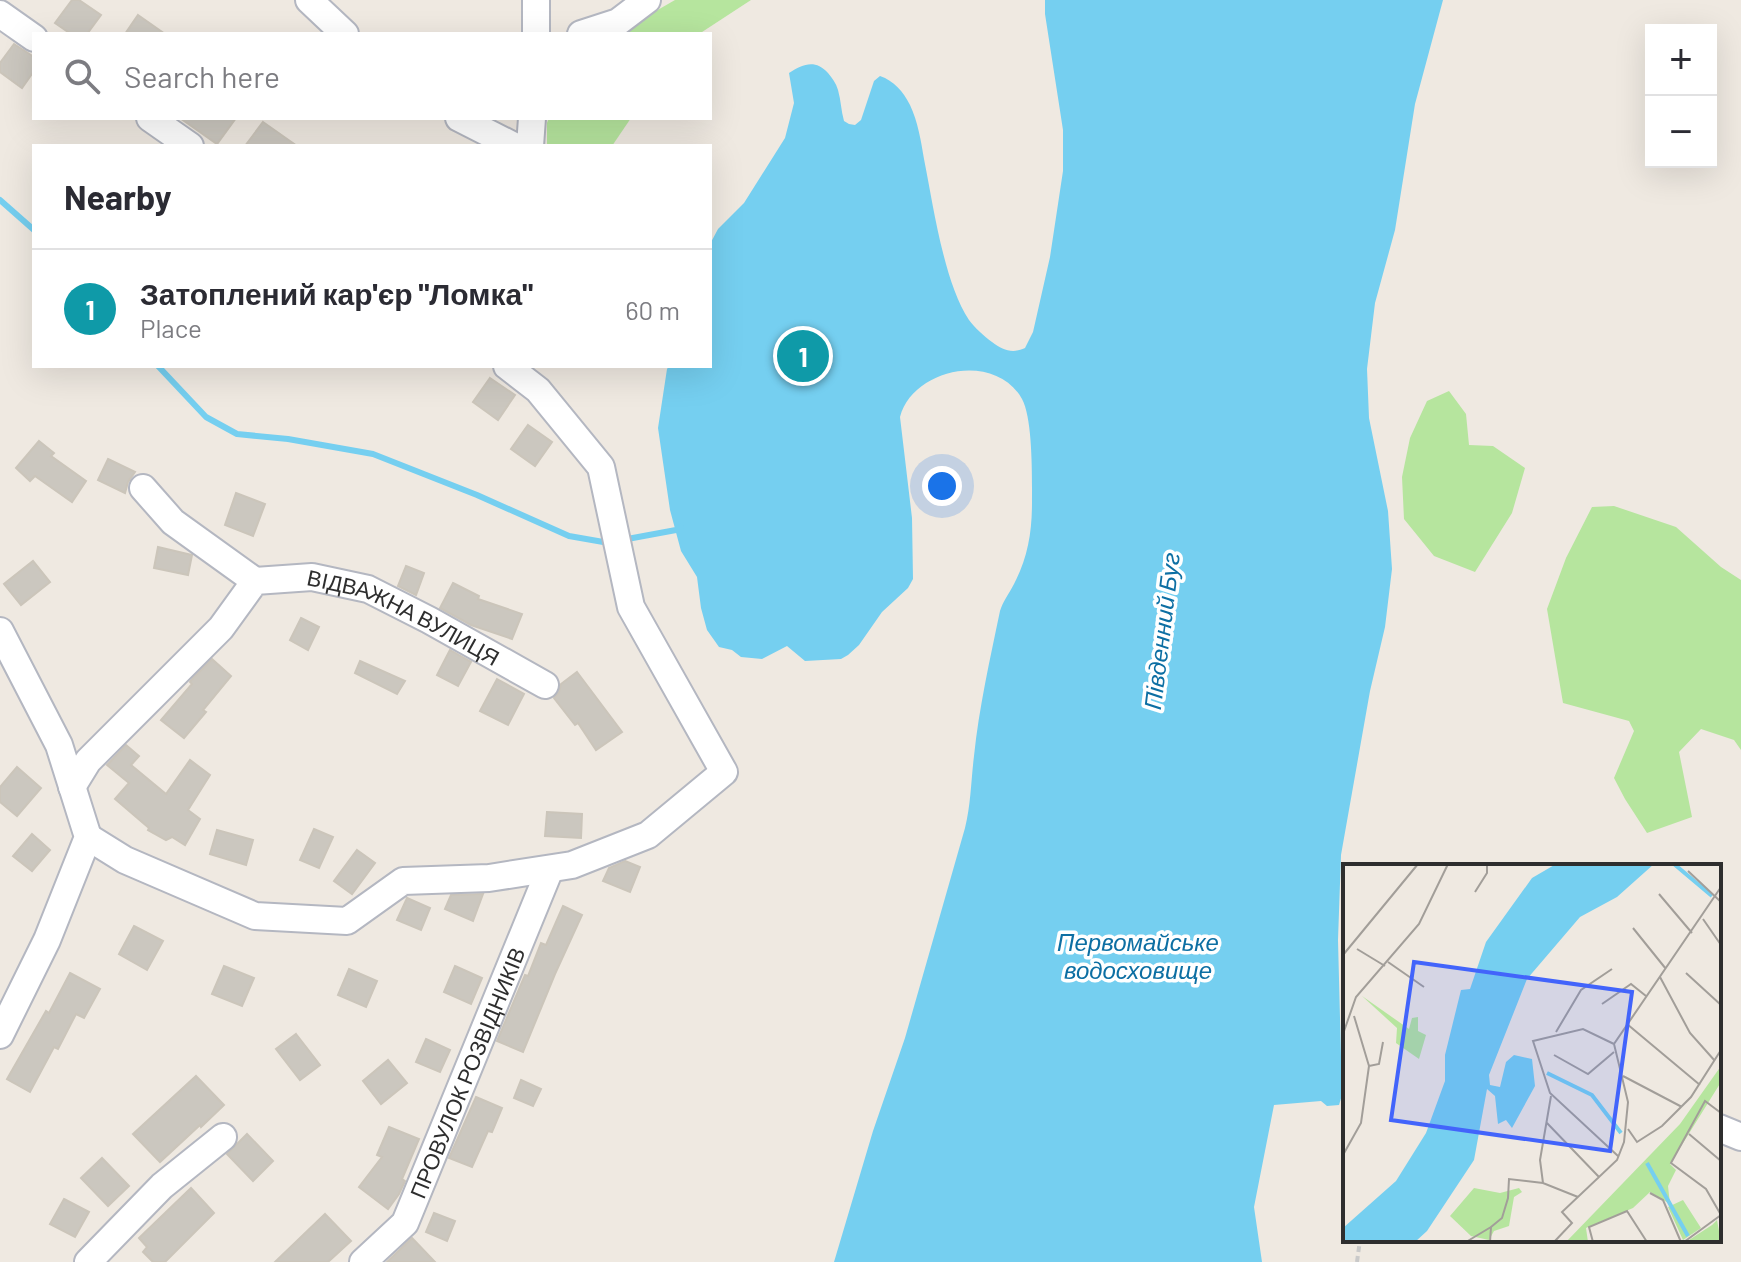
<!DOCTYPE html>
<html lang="en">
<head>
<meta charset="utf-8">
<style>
	:root { --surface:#fff; --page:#f2f2f3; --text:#2b2b33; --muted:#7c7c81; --line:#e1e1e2; --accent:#db2777 }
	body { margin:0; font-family:Barlow,sans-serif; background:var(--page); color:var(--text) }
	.controls { position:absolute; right:24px; top:24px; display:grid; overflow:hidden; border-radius:0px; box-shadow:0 8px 32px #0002 }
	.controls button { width:72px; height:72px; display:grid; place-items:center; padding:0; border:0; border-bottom:2px solid var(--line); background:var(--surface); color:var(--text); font:40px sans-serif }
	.you { position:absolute; left:942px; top:486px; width:28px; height:28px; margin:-20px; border:6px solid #fff; border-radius:50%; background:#1a73e8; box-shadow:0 0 0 12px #1a73e833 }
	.badge { display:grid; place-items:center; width:52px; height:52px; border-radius:50%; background:var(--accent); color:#fff; font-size:26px; font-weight:700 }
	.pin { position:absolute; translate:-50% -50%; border:4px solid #fff; box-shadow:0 2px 8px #0006 }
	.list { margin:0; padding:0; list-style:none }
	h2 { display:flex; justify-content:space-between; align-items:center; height:104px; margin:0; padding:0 32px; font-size:34px }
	h2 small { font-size:26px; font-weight:400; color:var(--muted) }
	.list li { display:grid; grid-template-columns:52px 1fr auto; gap:24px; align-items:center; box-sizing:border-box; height:120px; padding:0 32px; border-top:2px solid var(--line) }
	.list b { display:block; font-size:30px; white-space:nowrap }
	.list p { margin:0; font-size:26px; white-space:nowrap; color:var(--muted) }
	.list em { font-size:26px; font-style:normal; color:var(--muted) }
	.icon { flex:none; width:44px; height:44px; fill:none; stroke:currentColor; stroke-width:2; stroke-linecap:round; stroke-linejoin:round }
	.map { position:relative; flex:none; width:1741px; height:1262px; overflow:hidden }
	.search { position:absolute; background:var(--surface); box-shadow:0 8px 32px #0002; left:32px; top:32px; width:680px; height:88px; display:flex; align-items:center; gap:20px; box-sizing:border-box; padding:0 28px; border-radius:0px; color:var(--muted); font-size:30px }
	.panel { position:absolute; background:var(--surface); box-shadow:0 8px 32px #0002; left:32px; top:144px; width:680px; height:224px; border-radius:0px }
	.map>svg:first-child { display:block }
	.green { fill:#b6e59e }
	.water { fill:#75cff0 }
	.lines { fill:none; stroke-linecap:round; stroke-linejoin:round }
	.stream { stroke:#75cff0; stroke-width:6 }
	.building { fill:#cbc7bf; stroke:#cbc5ba; stroke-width:2 }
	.minor-casing { stroke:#b4b7c1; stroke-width:30 }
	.path { stroke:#c9c9c9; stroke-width:4; stroke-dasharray:6 4; stroke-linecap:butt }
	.minor { stroke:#fff; stroke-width:26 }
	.labels { text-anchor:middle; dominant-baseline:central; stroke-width:7; stroke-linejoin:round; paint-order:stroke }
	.street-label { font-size:22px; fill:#2e2e2e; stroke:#fff }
	.water-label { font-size:24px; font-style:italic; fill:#0d6fa3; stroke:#fff }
	.inset-river { fill:none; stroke:#75cff0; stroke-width:4 }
	.inset-road { fill:none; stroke:#a29e99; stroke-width:2 }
	.view { fill:#4264fb; fill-opacity:0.15; stroke:#4264fb; stroke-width:4 }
	.inset-edge { fill:none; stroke:#2e2e2e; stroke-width:4 }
</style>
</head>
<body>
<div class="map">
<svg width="1741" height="1262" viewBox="0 0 1741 1262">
	<rect width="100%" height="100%" fill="#efe9e1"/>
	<g class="green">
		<polygon points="675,0 751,0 699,34 616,34"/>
		<polygon points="549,118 631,118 612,146 547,146 547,123"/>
		<polygon points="1449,391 1466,414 1469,445 1493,446 1525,468 1512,513 1475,572 1434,556 1404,519 1402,477 1410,438 1427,401"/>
		<polygon points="1614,506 1676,527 1721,567 1741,580 1741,750 1734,740 1701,729 1679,752 1692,817 1647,833 1625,799 1614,778 1634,731 1629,721 1563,703 1547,609 1566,558 1592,507"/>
	</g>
	<path class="water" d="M 1045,0 L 1443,0 L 1415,104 L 1395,230 L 1375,303 L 1367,369 L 1369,418 L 1388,511 L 1392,569 L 1385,627 L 1370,691 L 1341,855 L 1338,940 L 1342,1095 L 1339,1105 L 1327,1106 L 1321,1101 L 1274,1105 L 1254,1207 L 1262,1262 L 834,1262 L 873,1131 L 905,1038 L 965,828 C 971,804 971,780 974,756 C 979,708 990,659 1000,611 C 1003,601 1009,594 1014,584 C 1028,557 1032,532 1032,502 C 1032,478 1033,419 1022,399 C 995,351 913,368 900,417 L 912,518 L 913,579 L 908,588 L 882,612 L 859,645 L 848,655 L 841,659 L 805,661 L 787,646 L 762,659 L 741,657 L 732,650 L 719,647 L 707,630 L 701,608 L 697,577 L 681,551 L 670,510 L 658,428 L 667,369 L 669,366 L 710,366 L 710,244 L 718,229 L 744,203 L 785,138 L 794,103 L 789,73 C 803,64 815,59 828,73 C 832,78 836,83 838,90 C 841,100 841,111 844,121 L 849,124 L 855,125 L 861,120 L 874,81 L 880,76 C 894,81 903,91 910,105 C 918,122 921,141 924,159 C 933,204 944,283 969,320 C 975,328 984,336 992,342 C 1003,350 1012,354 1025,348 L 1033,332 L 1050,257 L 1063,171 L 1063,130 L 1045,14 Z"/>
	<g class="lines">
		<g class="stream">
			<polyline points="0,200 34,230"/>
			<polyline points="158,366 206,417 237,434 288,439 373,454 477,495 569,536 609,543"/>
			<polyline points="622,540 676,530 681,527"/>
		</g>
	</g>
	<g class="building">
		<polygon points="72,0 79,0 101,15 87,34 71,34 55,23"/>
		<polygon points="138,15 165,34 125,34"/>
		<polygon points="14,44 34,57 34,71 22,88 0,72 0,63"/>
		<polygon points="180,118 236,118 217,144"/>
		<polygon points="263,122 297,146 245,146"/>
		<polygon points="490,378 515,395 498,420 473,402"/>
		<polygon points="528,425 552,442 535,466 511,449"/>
		<polygon points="39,441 54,453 51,456 86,481 72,502 35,476 30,481 16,468"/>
		<polygon points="108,459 135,472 128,482 125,493 98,480"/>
		<polygon points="236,493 265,504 253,536 225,525"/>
		<polygon points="158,547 192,555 188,575 154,568"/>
		<polygon points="33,561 50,582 21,605 4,584"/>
		<polygon points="406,566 424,573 416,595 398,586"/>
		<polygon points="453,583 479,596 478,599 522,614 512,639 471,625 440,608"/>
		<polygon points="301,618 319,627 308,650 290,640"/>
		<polygon points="450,650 471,662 458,686 437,675"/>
		<polygon points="212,659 231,676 203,710 206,712 184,738 161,720 192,684 190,682 193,678"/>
		<polygon points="360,661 405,681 397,694 355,673"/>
		<polygon points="577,672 622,732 596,750 578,723 575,725 554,698 559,692 561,684"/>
		<polygon points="497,679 524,694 508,725 480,711"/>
		<polygon points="126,745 139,756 131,765 166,794 190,760 210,775 188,810 200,819 185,845 172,837 166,840 148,830 149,828 115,799 129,783 107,765"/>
		<polygon points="17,767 41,788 17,816 0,802 0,787"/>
		<polygon points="547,812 582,814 581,838 545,836"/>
		<polygon points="314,829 333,837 319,868 300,860"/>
		<polygon points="217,830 253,840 246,865 210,854"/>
		<polygon points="32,834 50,850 32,871 13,856"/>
		<polygon points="357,850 375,863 352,894 334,881"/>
		<polygon points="625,861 640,867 630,892 603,881 609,868"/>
		<polygon points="483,894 473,921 445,909 451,895"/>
		<polygon points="407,898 430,908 421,930 397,920"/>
		<polygon points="563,906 582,915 555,974 523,1052 497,1041 525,975 528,976 541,943 546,945"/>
		<polygon points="134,926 163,941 147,970 119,954"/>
		<polygon points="224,966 254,978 242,1006 212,994"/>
		<polygon points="455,966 482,978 471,1004 444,992"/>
		<polygon points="349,969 377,981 366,1007 338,995"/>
		<polygon points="70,973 100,989 84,1018 76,1014 58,1049 54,1047 30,1092 7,1079 46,1011 49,1013"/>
		<polygon points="296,1034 320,1065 300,1080 276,1049"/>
		<polygon points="426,1039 450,1050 440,1072 416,1062"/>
		<polygon points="388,1060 407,1083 381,1104 363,1081"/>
		<polygon points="196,1076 224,1105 201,1127 200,1125 160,1162 133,1134"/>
		<polygon points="521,1080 541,1089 533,1106 514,1098"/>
		<polygon points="476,1097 502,1108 492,1132 488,1131 472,1167 449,1158"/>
		<polygon points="389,1127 419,1139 402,1179 405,1181 399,1194 388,1209 359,1187 382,1157 377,1155"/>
		<polygon points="247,1134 273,1161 253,1181 227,1154"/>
		<polygon points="102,1158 129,1186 108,1206 81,1178"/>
		<polygon points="191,1188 214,1213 165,1262 153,1262 143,1252 147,1247 139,1238"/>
		<polygon points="64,1199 89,1212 75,1237 50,1224"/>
		<polygon points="434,1213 455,1221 447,1241 426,1232"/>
		<polygon points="325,1214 351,1241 328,1262 275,1262"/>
		<polygon points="412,1238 435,1262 387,1262"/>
	</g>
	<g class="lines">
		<defs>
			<g id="minor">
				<polyline points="309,0 345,34"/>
				<polyline points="0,14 34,38"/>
				<polyline points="536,34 536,0"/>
				<polyline points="581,34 618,22 647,0"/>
				<polyline points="150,118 190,146"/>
				<polyline points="459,118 514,146"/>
				<polyline points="530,146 532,118"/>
				<polyline points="143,488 173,522 255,581"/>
				<polyline points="0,631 59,745 88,837 47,940 0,1035"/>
				<path id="s1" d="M 72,787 L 88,761 L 221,628 L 255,581 L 312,577 L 368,589 L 429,620 L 545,685"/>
				<polyline points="88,837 125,860 255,916 347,921 403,881 489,878 572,865 648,835 724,772 631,607 601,467 538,390 507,366"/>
				<polyline points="1719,1128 1741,1137"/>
				<polyline points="88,1262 162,1186 223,1137"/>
				<path id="s2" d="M 363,1262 L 405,1223 L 550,869"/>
			</g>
		</defs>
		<use href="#minor" class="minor-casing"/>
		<polyline class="path" points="1357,1262 1360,1240"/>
		<use href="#minor" class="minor"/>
	</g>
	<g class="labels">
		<g class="street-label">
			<text stroke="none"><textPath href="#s1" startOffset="434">ВІДВАЖНА ВУЛИЦЯ</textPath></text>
			<text stroke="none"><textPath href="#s2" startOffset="220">ПРОВУЛОК РОЗВІДНИКІВ</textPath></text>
		</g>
		<g class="water-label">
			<text transform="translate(1161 631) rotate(-83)">Південний Буг</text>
			<text x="1138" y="941">Первомайське<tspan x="1138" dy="28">водосховище</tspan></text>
		</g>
	</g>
	<g transform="translate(1343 864)">
		<rect width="378" height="378" fill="#efe9e1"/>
		<path d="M 19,132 L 66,165 L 69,154 L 75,153 L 75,167 L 83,171 L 76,195 L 53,179 L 54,164 ZM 378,202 L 378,218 L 327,300 L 333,306 L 325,322 L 327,340 L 307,328 L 290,344 L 243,364 L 245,378 L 223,378 L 337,260 ZM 131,324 L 157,329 L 176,324 L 179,328 L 171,333 L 166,362 L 151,367 L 146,376 L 128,372 L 107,352 ZM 340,336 L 358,364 L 340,376 L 325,343 ZM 374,356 L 378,378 L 343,378 L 369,361 Z" fill="#b6e59e"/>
		<path d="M 213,0 L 311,0 L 274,33 L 237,53 L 184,115 L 146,211 L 147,221 L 157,223 L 163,198 L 171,191 L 189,195 L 192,222 L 169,264 L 163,256 L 155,260 L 152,232 L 144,225 L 131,296 L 84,367 L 72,378 L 0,378 L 0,364 L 53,317 L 83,269 L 102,217 L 102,191 L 118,126 L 127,125 L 143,78 L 189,14 Z" fill="#75cff0"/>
		<path class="inset-river" d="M 331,0 L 369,32M 204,209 L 249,231 L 278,269M 304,299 L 345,372"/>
		<path class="inset-road" d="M 345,7 L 378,38M 132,28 L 144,9 L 144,0M 316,30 L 349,69M 360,55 L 378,81M 290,64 L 323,105M 14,85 L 42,102M 0,91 L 75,0M 45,98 L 81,123M 343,109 L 378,141M 317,113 L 347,169 L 372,197M 259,140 L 288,120 L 303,132M 284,160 L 357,221M 213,168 L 238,126 L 269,105M 0,170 L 13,133 L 76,60 L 105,0M 271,180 L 240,165 L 190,177 L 207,229 L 275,292M 211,191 L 245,210 L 271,188M 26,202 L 36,200 L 40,178M 280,212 L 339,243M 378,249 L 362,237 L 328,299 L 363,325 L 378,351M 203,258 L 256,313M 285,265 L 294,278 L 319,262 L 348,233 L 378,186M 346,270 L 378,297M 0,291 L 18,259 L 26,202 L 11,152M 200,319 L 197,296 L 208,232M 307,329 L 320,336 L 338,378M 123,378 L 148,363M 147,378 L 148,363 L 159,354 L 165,334 L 166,315 L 200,319 L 235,333M 211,378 L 229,359 L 219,348 L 274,296 L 281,278 L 285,238 L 271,180 L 378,23M 250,378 L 246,363 L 284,347 L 304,378M 341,378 L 378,351"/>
		<path class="view" d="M 71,98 L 289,128 L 267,287 L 48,256 Z"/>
		<rect width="378" height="378" class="inset-edge"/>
	</g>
</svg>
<div class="controls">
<button>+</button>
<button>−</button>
</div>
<div class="you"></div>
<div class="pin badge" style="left:803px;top:356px;background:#0f9aa8">1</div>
<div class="search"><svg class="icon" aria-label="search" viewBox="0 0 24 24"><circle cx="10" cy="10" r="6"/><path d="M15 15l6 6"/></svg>Search here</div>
<section class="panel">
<h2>Nearby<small></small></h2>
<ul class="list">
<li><span class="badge" style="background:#0f9aa8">1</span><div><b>Затоплений кар'єр &quot;Ломка&quot;</b><p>Place</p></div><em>60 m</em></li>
</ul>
</section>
</div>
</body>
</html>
